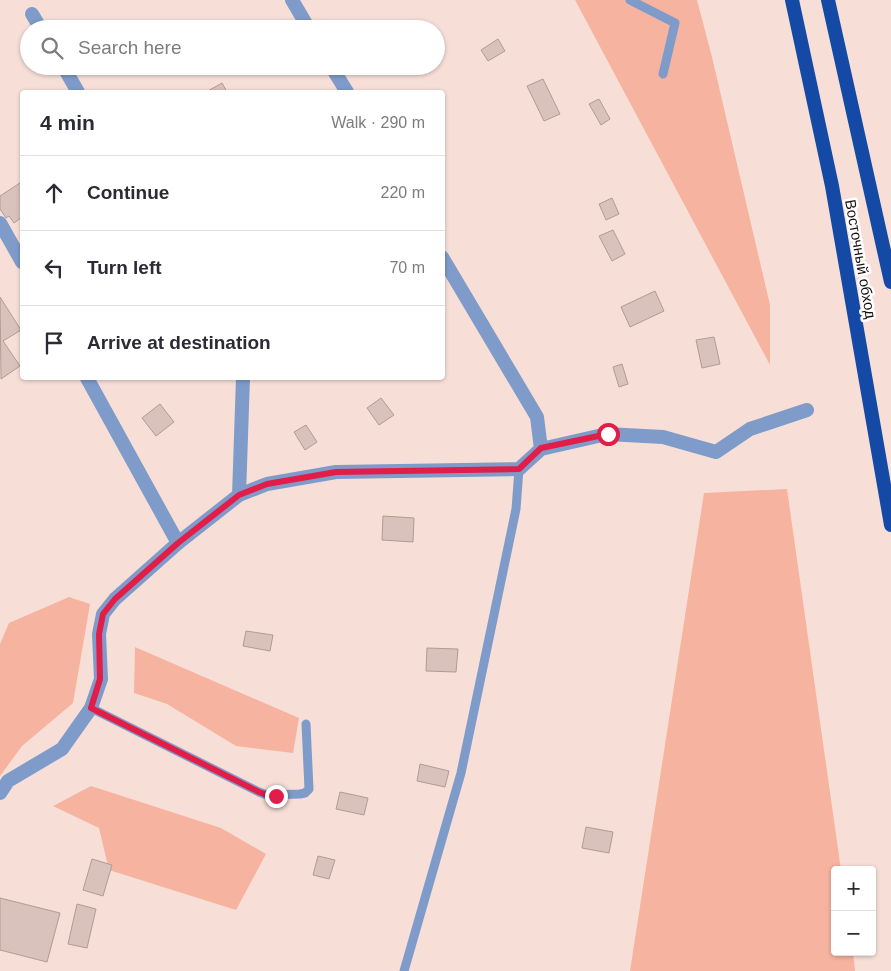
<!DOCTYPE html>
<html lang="en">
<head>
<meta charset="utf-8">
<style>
	:root { --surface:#fff; --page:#f7f7f7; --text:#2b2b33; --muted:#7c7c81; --line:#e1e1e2 }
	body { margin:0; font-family:Arial,sans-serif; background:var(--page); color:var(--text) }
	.controls { position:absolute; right:15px; bottom:15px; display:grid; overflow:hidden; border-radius:5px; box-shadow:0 1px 4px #0004 }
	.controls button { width:45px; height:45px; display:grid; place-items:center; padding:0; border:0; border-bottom:1px solid var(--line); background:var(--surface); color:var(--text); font:25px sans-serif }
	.stop { position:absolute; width:15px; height:15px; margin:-11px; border:4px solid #e11d48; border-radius:50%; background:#fff }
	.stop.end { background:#e11d48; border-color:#fff; box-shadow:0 1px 5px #0008 }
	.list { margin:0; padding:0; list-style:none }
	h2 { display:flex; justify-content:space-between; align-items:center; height:65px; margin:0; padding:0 20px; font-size:21px }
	h2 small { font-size:16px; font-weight:400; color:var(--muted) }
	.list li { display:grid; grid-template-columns:32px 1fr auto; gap:15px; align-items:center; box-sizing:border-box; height:75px; padding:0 20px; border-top:1px solid var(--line) }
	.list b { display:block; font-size:19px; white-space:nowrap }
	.list em { font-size:16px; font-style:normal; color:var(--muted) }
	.icon { flex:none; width:28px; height:28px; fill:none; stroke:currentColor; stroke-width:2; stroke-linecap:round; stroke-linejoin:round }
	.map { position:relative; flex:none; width:891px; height:971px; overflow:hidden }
	.search { position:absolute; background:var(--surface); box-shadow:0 1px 4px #0004; left:20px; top:20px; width:425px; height:55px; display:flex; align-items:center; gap:12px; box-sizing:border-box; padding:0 18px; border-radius:28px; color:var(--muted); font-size:19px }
	.panel { position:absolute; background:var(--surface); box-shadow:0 1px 4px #0004; left:20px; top:90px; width:425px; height:290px; border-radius:5px }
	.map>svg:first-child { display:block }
	.green { fill:#f6b39f }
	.building { fill:#dac2bc; stroke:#b19b94 }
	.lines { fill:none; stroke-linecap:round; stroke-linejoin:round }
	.service { stroke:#7f9bca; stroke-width:9 }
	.minor { stroke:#7f9bca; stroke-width:14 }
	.trunk { stroke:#144aa6; stroke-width:14 }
	.route { stroke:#e11d48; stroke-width:6 }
	.labels { text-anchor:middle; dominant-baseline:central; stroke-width:5; stroke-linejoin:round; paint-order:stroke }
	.street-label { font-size:15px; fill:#18100e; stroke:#fff }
</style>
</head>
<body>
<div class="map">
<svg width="891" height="971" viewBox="0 0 891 971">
	<rect width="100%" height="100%" fill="#f7dfd8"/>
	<g class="green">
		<polygon points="575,0 697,0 712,57 770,305 770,365"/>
		<polygon points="787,489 841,870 835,870 835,952 853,952 855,971 630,971 704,493"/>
		<polygon points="69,597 90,604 73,703 22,746 0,776 0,644 9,623"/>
		<polygon points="135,647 299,718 293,753 236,746 167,704 134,693"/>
		<polygon points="91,786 221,828 266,854 236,910 109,870 99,828 53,806"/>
	</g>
	<g class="building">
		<polygon points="498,39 505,51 488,61 481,50"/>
		<polygon points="543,79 560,114 544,121 527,86"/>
		<polygon points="222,83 227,92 206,92"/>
		<polygon points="599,99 610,119 601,125 589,104"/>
		<polygon points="20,183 22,186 22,217 14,223 9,216 6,218 0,209 0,196"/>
		<polygon points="612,198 619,214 606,220 599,204"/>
		<polygon points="613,230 625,254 612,261 599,236"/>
		<polygon points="655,291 664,311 630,327 621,307"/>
		<polygon points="0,297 21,330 3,341 20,366 1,379"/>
		<polygon points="714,337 720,364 702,368 696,340"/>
		<polygon points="622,364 628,384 619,387 613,367"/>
		<polygon points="381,398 394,415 379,425 367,408"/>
		<polygon points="160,404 174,422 156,436 142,418"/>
		<polygon points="306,425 317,442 305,450 294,432"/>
		<polygon points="383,516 414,518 413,542 382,540"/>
		<polygon points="246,631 273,635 270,651 243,646"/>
		<polygon points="427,648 458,649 456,672 426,671"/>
		<polygon points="420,764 449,771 445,787 417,781"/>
		<polygon points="340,792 368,798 364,815 336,809"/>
		<polygon points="586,827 613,832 609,853 582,848"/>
		<polygon points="318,856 335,860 329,879 313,875"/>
		<polygon points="92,859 112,865 103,896 83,890"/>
		<polygon points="0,898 60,913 47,962 0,950"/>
		<polygon points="77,904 96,909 87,948 68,944"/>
	</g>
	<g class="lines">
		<g class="service">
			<polyline points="630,0 675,23 663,74"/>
			<polyline points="91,708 259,792 267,795 300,794 305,793 309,789 306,724"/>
			<polyline points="404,971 461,773 516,509 519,469"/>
		</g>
		<g class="minor">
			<polyline points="292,0 309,29"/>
			<polyline points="32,14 41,29"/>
			<polyline points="63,66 78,92"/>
			<polyline points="331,66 347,92"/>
			<polyline points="0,223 22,262"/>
			<polyline points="442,257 537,417 541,449"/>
			<polyline points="87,378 178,543"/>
			<polyline points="239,495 243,378"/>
			<polyline points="0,793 8,781 62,749 91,708 101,679 99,634 103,614 115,599 178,543 239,495 267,484 336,472 519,469 541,449 607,434 663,437 716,452 750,429 807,410"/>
		</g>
		<g class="trunk">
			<polyline points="792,0 832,186 891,525"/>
			<polyline points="828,0 891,282"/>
		</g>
	</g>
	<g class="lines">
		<polyline class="route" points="276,796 267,795 259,792 91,708 100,679 99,634 103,614 115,599 178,543 239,495 267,484 336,472 519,469 541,448 608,434"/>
	</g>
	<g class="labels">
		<g class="street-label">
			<text transform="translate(861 259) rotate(80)">Восточный обход</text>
		</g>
	</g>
</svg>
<div class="controls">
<button>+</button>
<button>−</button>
</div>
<div class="stop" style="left:608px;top:434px"></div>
<div class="stop end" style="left:276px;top:796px"></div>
<div class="search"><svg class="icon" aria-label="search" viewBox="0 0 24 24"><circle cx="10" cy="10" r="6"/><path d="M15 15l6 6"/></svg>Search here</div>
<section class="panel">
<h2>4 min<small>Walk · 290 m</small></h2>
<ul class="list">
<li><svg class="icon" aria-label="ahead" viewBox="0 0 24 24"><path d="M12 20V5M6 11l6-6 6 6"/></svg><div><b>Continue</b></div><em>220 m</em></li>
<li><svg class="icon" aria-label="left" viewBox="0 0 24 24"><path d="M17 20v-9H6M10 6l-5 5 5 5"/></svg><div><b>Turn left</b></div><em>70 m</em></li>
<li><svg class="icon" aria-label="arrive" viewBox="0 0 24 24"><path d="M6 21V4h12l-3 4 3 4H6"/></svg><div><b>Arrive at destination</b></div></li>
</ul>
</section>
</div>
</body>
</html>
